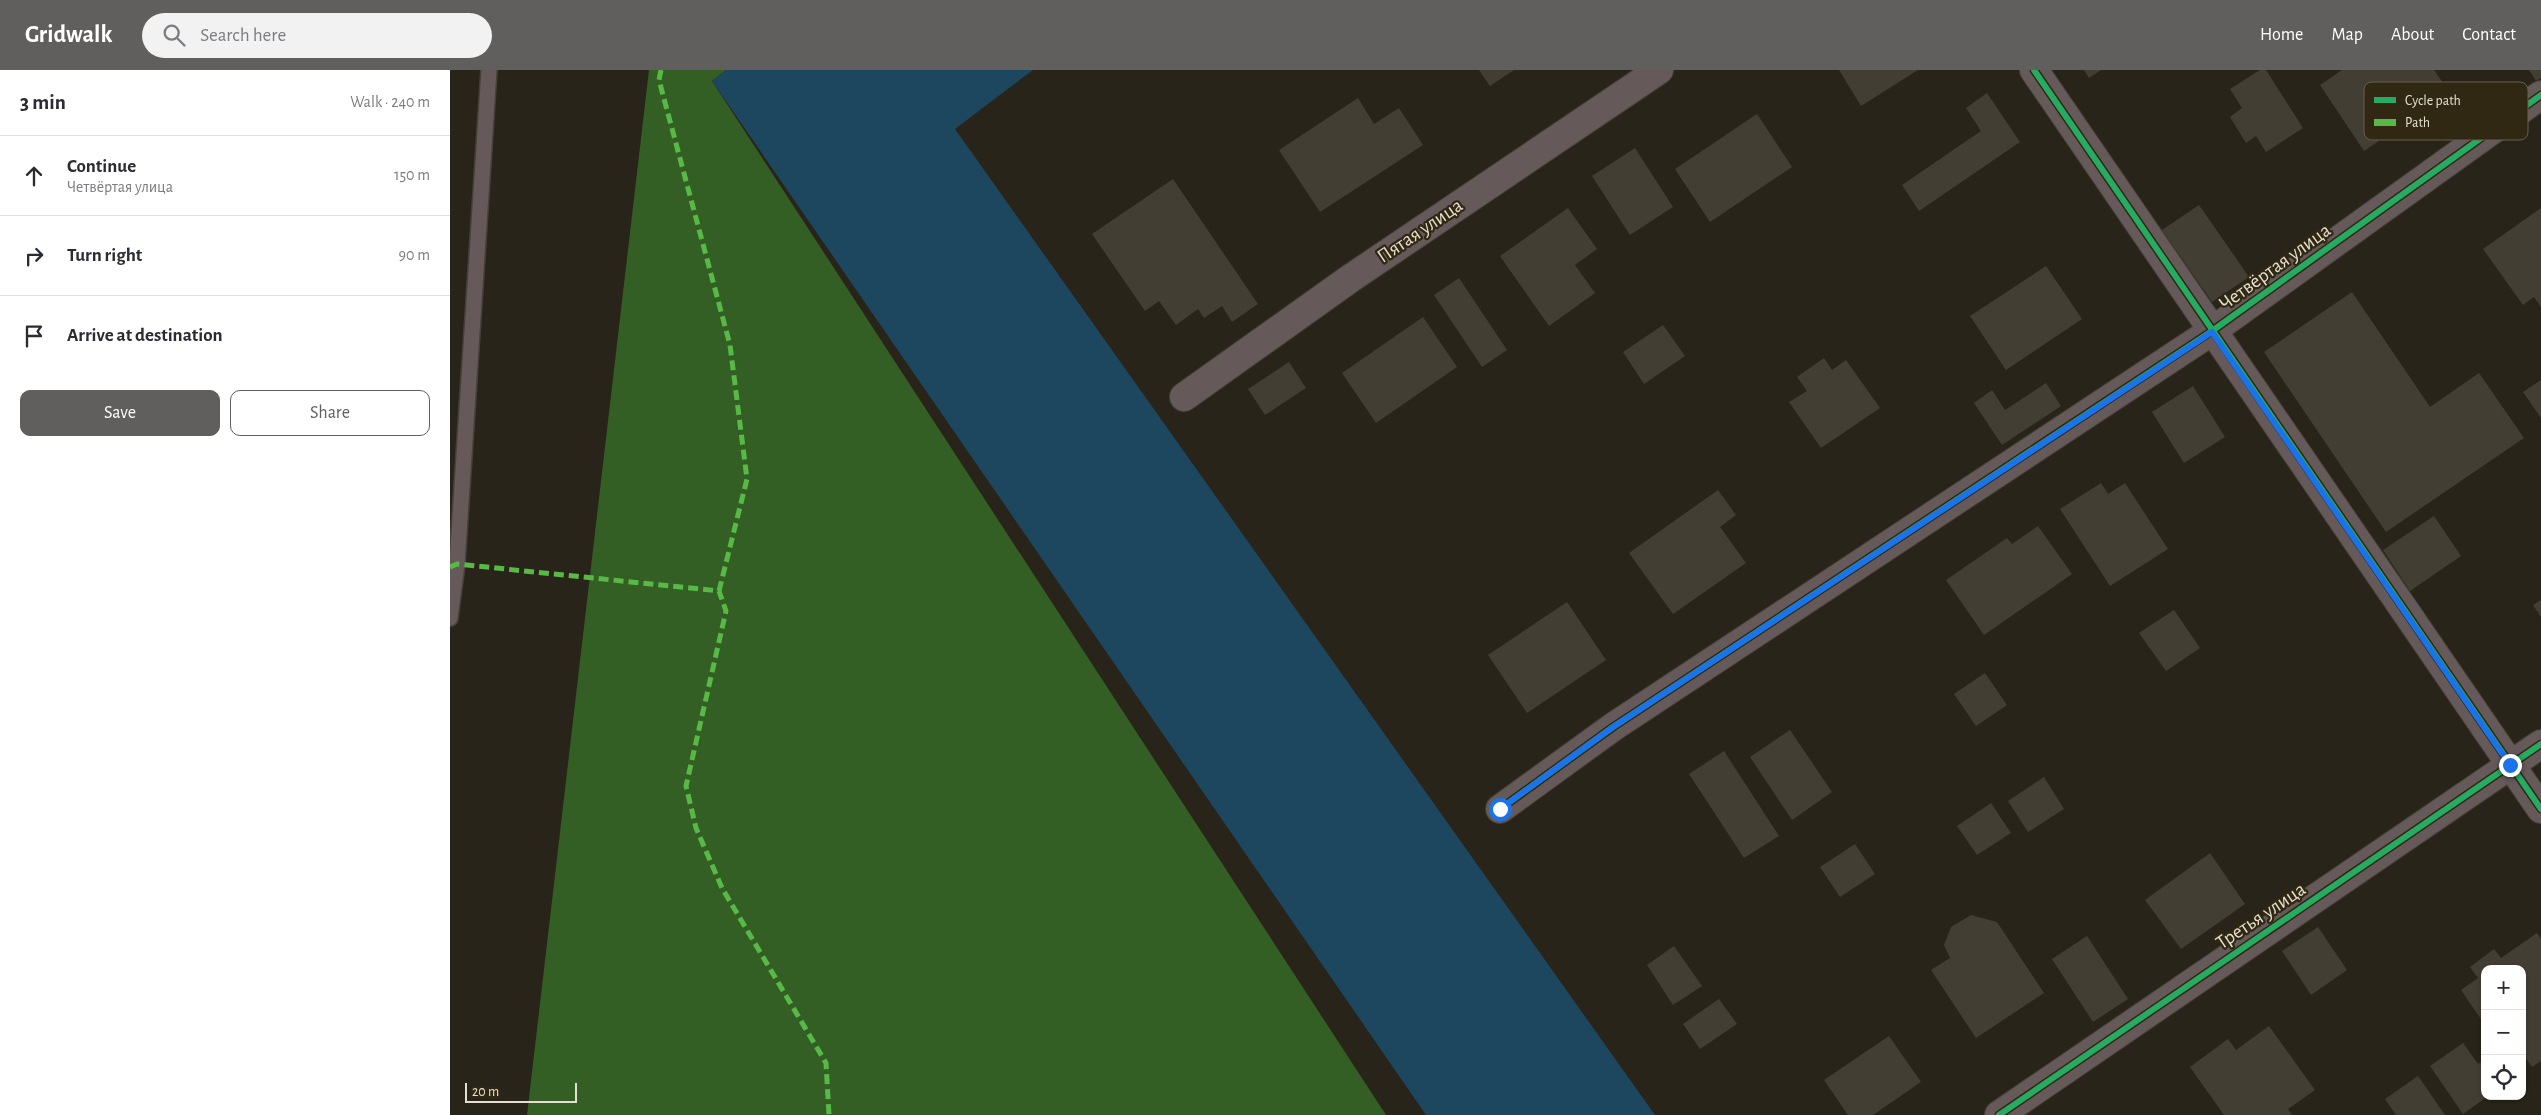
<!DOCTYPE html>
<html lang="en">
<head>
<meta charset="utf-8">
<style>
	:root { --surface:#fff; --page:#f2f2f3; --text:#2b2b33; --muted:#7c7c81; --line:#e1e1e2; --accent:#615f5d }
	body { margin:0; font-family:"Alegreya Sans",sans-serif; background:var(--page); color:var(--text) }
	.controls { position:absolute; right:15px; bottom:15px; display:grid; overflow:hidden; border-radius:10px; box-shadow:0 1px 4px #0004 }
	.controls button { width:45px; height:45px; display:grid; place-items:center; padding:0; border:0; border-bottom:1px solid var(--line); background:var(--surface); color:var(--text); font:25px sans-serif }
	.scale { position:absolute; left:15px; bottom:12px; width:112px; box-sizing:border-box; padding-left:5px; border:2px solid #e5dfd2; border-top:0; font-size:14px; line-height:18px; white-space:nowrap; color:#e5dfd2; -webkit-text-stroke:4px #302812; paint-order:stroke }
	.stop { position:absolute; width:15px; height:15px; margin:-11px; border:4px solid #1a73e8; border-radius:50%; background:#fff }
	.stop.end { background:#1a73e8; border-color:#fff; box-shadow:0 1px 5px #0008 }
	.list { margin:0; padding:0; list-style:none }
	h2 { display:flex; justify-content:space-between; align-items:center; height:65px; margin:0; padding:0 20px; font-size:21px }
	h2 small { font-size:16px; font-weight:400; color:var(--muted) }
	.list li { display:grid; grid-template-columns:32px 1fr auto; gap:15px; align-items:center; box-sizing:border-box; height:80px; padding:0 20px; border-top:1px solid var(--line) }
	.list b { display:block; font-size:19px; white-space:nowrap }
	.list p { margin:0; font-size:16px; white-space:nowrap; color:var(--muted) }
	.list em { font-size:16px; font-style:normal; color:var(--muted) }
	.actions { display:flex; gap:10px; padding:15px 20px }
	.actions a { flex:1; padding:11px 0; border:1px solid var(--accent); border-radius:10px; text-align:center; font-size:18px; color:var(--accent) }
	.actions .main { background:var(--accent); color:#fff }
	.icon { flex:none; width:28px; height:28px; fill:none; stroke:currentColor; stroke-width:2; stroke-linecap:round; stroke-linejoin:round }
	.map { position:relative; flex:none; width:2091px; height:1045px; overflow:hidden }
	header { display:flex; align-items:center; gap:30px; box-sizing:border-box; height:70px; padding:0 25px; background:var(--accent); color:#fff }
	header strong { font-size:24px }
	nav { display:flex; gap:28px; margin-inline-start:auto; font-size:18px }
	.search { width:350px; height:45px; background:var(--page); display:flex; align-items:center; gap:12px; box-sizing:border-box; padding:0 18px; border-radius:28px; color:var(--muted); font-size:19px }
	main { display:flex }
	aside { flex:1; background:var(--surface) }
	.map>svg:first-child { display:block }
	.forest { fill:#335f25 }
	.water { fill:#1d475f }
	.building { fill:#433e34 }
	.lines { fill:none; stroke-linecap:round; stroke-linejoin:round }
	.service-casing { stroke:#454138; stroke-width:18 }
	.minor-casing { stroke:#454138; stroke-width:30 }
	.service { stroke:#655a59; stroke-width:15 }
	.minor { stroke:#655a59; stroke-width:28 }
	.quiet { stroke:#58b947; stroke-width:5; stroke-dasharray:10 5; stroke-linecap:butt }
	.cycleway-casing { stroke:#302812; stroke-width:9 }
	.cycleway { stroke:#26ab63; stroke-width:6 }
	.route { stroke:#1a73e8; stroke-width:6 }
	.labels { text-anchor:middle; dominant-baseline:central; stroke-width:4.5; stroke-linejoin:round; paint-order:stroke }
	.street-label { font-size:20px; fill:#e5dfd2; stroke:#302812 }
	.key { fill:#302812; stroke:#665f4c; stroke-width:1 }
	.key-label { font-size:14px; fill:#e5dfd2 }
</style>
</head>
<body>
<header>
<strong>Gridwalk</strong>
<div class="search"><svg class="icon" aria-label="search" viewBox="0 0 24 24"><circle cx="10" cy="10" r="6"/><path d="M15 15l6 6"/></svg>Search here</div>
<nav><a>Home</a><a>Map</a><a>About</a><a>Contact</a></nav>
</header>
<main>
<aside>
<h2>3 min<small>Walk · 240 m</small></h2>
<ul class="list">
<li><svg class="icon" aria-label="ahead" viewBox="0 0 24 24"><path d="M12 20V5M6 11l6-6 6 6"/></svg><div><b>Continue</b><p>Четвёртая улица</p></div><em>150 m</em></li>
<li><svg class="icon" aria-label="right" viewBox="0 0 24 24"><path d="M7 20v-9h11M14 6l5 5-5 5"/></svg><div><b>Turn right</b></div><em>90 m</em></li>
<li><svg class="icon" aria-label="arrive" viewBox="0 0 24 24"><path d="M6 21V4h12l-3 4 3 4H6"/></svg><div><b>Arrive at destination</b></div></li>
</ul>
<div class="actions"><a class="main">Save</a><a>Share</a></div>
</aside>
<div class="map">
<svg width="2091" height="1045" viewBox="0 0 2091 1045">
	<rect width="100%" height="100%" fill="#292419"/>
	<polygon class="forest" points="199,0 276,0 262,11 936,1045 77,1045"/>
	<polygon class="water" points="276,0 583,0 505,59 1205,1045 976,1045 262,11"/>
	<g class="building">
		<polygon points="1029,0 1064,0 1040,16"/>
		<polygon points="1389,0 1468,0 1411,36"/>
		<polygon points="1634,0 1651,0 1639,8"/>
		<polygon points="1810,0 1816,0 1853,58 1816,82 1806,66 1796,73 1780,47 1792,38 1780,19"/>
		<polygon points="1892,0 1984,0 2000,23 1914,81 1870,15"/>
		<polygon points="2079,0 2091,0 2091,8 2086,11"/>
		<polygon points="1537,23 1570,72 1469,141 1452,115 1531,61 1516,38"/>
		<polygon points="908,28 924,54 949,38 973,75 870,142 829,80"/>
		<polygon points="1307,44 1342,97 1260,152 1225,99"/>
		<polygon points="1185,78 1223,137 1180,165 1142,106"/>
		<polygon points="723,109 808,234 782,252 772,236 754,248 748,239 726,255 709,231 695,241 642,164"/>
		<polygon points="1749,135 1799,207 1762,232 1712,160"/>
		<polygon points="1118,138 1147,179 1125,195 1145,223 1099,256 1050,186"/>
		<polygon points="2091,138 2091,237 2084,227 2073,235 2033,179"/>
		<polygon points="1596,196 1632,249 1556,300 1520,246"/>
		<polygon points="1009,208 1057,280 1032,297 984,225"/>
		<polygon points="1902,222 1980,337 2029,303 2074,368 1936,462 1814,282"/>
		<polygon points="973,247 1007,297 926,353 892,303"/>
		<polygon points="1213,255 1235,286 1194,314 1173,282"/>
		<polygon points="1374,288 1382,300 1396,290 1430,338 1371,378 1339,332 1357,321 1347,307"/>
		<polygon points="839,292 856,318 815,345 798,319"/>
		<polygon points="2091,310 2091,348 2073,322"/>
		<polygon points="1596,313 1611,336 1552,375 1524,333 1542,320 1555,340"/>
		<polygon points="1743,316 1775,367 1734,393 1702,342"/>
		<polygon points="1651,413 1658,424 1675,413 1718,479 1660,516 1610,439"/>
		<polygon points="1268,420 1286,445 1270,457 1296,493 1223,544 1179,483"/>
		<polygon points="1984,446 2011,486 1960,521 1933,480"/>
		<polygon points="1588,456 1622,504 1534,565 1496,510 1557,468 1562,474"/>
		<polygon points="2091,530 2091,547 2083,535"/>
		<polygon points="1117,532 1156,590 1077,643 1038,585"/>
		<polygon points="1724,540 1750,578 1716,601 1689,563"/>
		<polygon points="1535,603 1557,635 1526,656 1504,624"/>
		<polygon points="1340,660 1382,722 1342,750 1300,687"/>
		<polygon points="1274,681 1329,766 1294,788 1239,704"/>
		<polygon points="1594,707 1614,739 1578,762 1558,731"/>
		<polygon points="1541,733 1561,763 1527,785 1507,756"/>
		<polygon points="1405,774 1425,804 1390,827 1370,797"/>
		<polygon points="1760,783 1795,834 1731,879 1695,830"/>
		<polygon points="1521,845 1547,852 1594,923 1526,968 1481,900 1500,888 1494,875 1501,857"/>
		<polygon points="1868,857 1897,900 1861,925 1832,881"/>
		<polygon points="2087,863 2091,869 2091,991 2082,997 2072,983 2072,899 2035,899 2035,950 2033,952 2011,920 2028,908 2020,897 2044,879 2051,888"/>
		<polygon points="1637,866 1678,929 1643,952 1602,889"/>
		<polygon points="1224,876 1252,916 1223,935 1197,895"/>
		<polygon points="1269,929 1287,954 1250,979 1233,954"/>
		<polygon points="1819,956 1865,1020 1838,1039 1842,1045 1774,1045 1740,997 1778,969 1786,980"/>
		<polygon points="1439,966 1471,1012 1423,1045 1398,1045 1374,1010"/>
		<polygon points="2013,973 2028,994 2035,989 2035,1026 2038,1026 2013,1044 1980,996"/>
		<polygon points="1968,1006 1995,1045 1946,1045 1935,1029"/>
	</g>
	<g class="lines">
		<defs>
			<polyline id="service" points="0,548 7,494 39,0"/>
			<g id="minor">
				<polyline points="1584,0 2091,739"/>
				<polyline points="734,327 901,208 1209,0"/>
				<polyline points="1050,739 1163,657 1762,261 2091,25"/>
				<polyline points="1549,1045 2091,674"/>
			</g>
		</defs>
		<use href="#service" class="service-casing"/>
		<use href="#minor" class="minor-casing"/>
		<use href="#service" class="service"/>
		<use href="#minor" class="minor"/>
		<g class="quiet">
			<polyline points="211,0 209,10 280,275 297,409 269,521"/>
			<polyline points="0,497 7,494 269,521 276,541 236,716 246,758 272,818 376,993 379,1045"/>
		</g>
		<defs>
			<g id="cycleway">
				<polyline points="1584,0 2091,739"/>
				<polyline points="1050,739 1163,657 1762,261 2091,25"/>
				<polyline points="1549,1045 2091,674"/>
			</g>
		</defs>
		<use href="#cycleway" class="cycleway-casing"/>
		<use href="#cycleway" class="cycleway"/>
	</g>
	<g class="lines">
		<polyline class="route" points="1050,739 1163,657 1762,262 2060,695"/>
	</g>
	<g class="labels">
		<g class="street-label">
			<text transform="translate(970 161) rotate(-34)">Пятая улица</text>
			<text transform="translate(1825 197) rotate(-36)">Четвёртая улица</text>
			<text transform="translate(1811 846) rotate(-34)">Третья улица</text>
		</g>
	</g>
	<rect x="1914" y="12" width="164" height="58" rx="8" class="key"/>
	<rect x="1924" y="27" width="22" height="6" fill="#26ab63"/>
	<rect x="1924" y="49" width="22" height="7" fill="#58b947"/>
	<g class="key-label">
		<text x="1955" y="35">Cycle path</text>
		<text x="1955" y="57">Path</text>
	</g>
</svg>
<div class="controls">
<button>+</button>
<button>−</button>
<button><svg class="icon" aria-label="locate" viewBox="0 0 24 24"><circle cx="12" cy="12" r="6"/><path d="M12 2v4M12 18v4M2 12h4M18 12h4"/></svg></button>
</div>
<div class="scale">20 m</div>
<div class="stop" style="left:1050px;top:739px"></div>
<div class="stop end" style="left:2060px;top:695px"></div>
</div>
</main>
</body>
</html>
